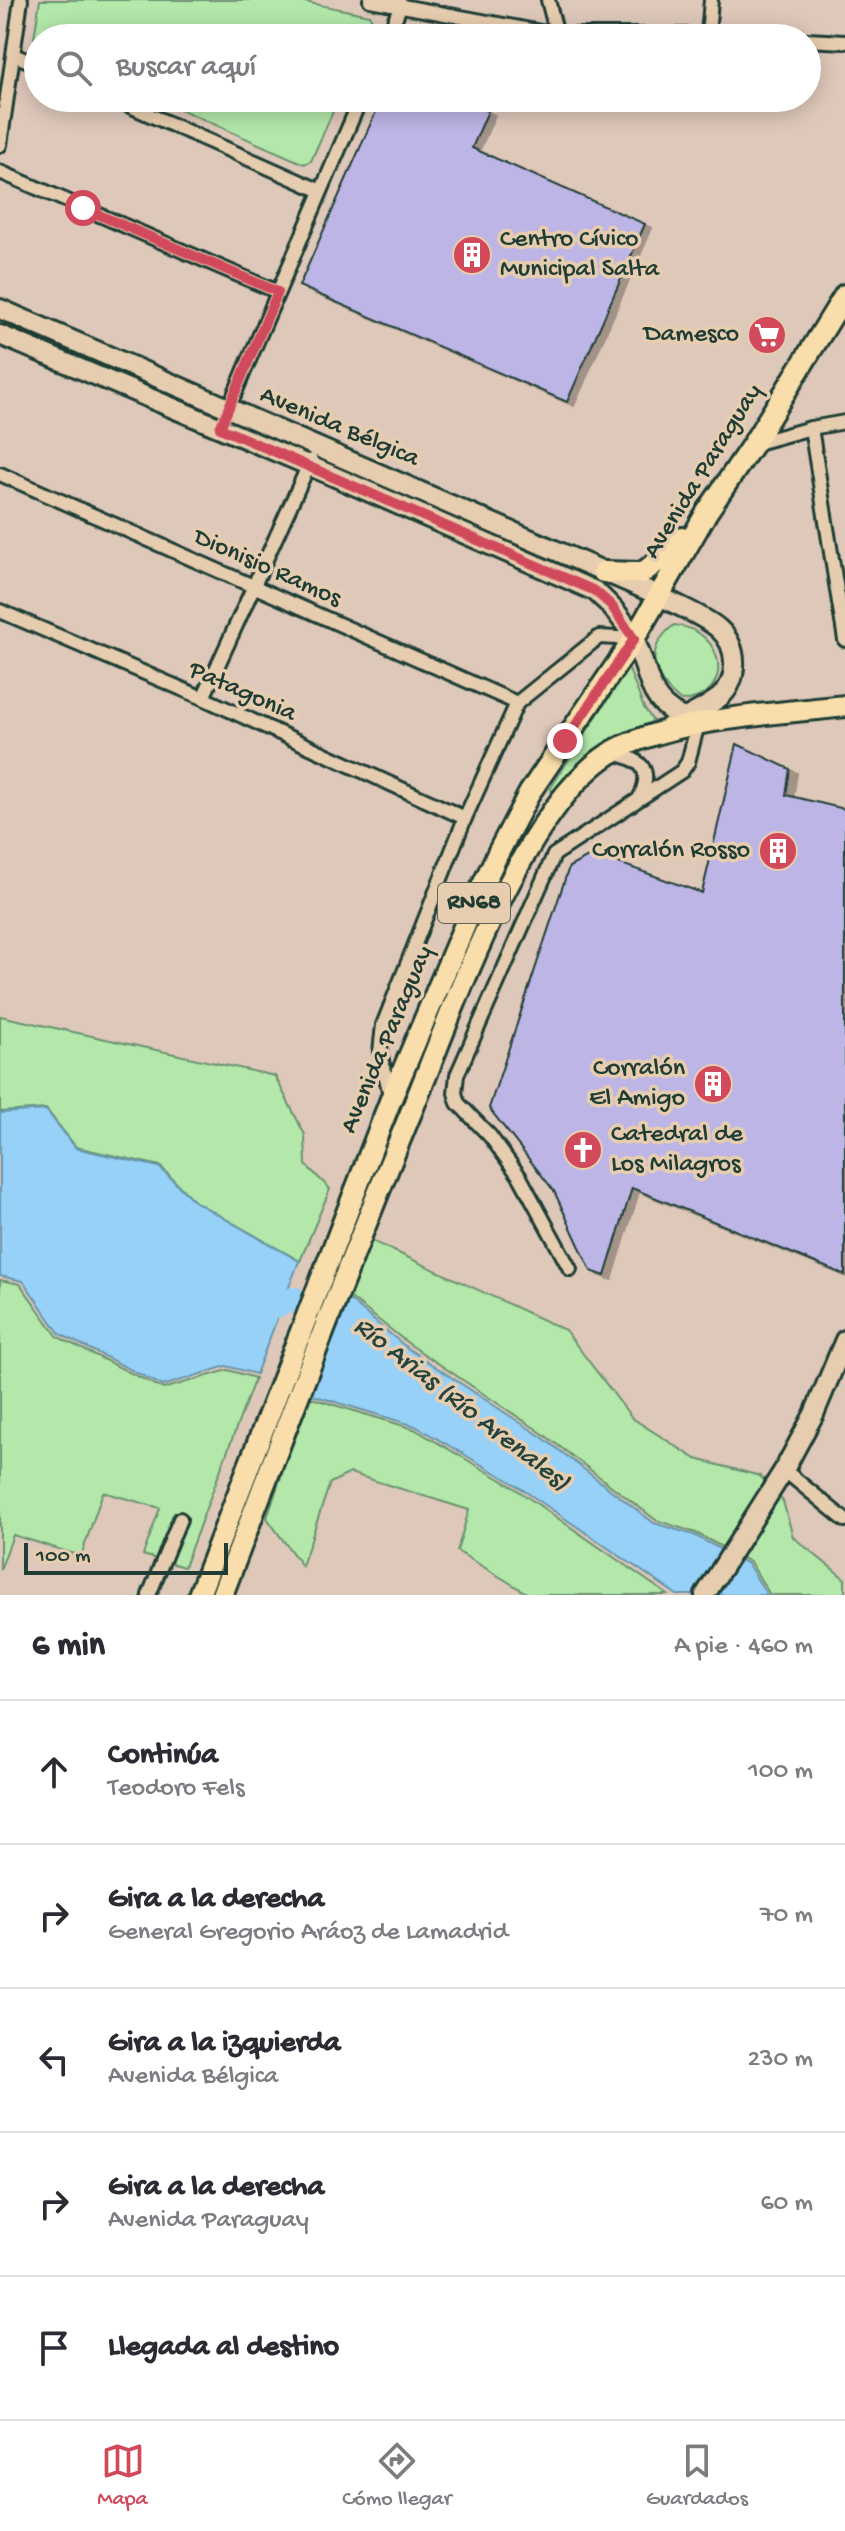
<!DOCTYPE html>
<html lang="es">
<head>
<meta charset="utf-8">
<style>
	:root { --surface:#fff; --page:#f7f7f7; --text:#2b2b33; --muted:#7c7c81; --line:#e1e1e2; --accent:#d1495b }
	body { margin:0; font-family:"Gochi Hand",sans-serif; background:var(--page); color:var(--text) }
	.scale { position:absolute; left:24px; bottom:20px; width:204px; box-sizing:border-box; padding-left:8px; border:4px solid #1f3d34; border-top:0; font-size:22px; line-height:28px; white-space:nowrap; color:#1f3d34; -webkit-text-stroke:6px #e7cdaf; paint-order:stroke }
	.stop { position:absolute; width:24px; height:24px; margin:-18px; border:6px solid #d1495b; border-radius:50%; background:#fff }
	.stop.end { background:#d1495b; border-color:#fff; box-shadow:0 2px 8px #0008 }
	.list { margin:0; padding:0; list-style:none }
	h2 { display:flex; justify-content:space-between; align-items:center; height:104px; margin:0; padding:0 32px; font-size:34px }
	h2 small { font-size:26px; font-weight:400; color:var(--muted) }
	.list li { display:grid; grid-template-columns:52px 1fr auto; gap:24px; align-items:center; box-sizing:border-box; height:144px; padding:0 32px; border-top:2px solid var(--line) }
	.list b { display:block; font-size:30px; white-space:nowrap }
	.list p { margin:0; font-size:26px; white-space:nowrap; color:var(--muted) }
	.list em { font-size:26px; font-style:normal; color:var(--muted) }
	.icon { flex:none; width:44px; height:44px; fill:none; stroke:currentColor; stroke-width:2; stroke-linecap:round; stroke-linejoin:round }
	.map { position:relative; flex:none; width:845px; height:1595px; overflow:hidden }
	.search { position:absolute; background:var(--surface); box-shadow:0 4px 20px #0003; left:24px; right:24px; top:24px; height:88px; display:flex; align-items:center; gap:20px; box-sizing:border-box; padding:0 28px; border-radius:44px; color:var(--muted); font-size:30px }
	.sheet { height:824px; background:var(--surface) }
	nav { display:flex; justify-content:space-around; align-items:center; box-sizing:border-box; height:112px; border-top:2px solid var(--line); background:var(--surface); font-size:22px; color:var(--muted) }
	nav a { display:grid; justify-items:center; gap:4px }
	nav .on { color:var(--accent) }
	.map>svg:first-child { display:block }
	.green { fill:#b3e8aa; stroke:#69926f; stroke-width:2 }
	.water { fill:#97d1f7; stroke:#6796a9; stroke-width:2 }
	.lines { fill:none; stroke-linecap:round; stroke-linejoin:round }
	.river { stroke:#97d1f7; stroke-width:24 }
	.building { fill:#bcb5e6; stroke:#1f3d34; stroke-width:2; filter:url(#shadow) }
	.minor-casing { stroke:#1f3d34; stroke-width:18 }
	.secondary-casing { stroke:#1f3d34; stroke-width:24 }
	.primary-casing { stroke:#1f3d34; stroke-width:26 }
	.minor { stroke:#e7cdaf; stroke-width:12 }
	.secondary { stroke:#e7cdaf; stroke-width:18 }
	.primary { stroke:#f9deab; stroke-width:20 }
	.route { stroke:#d1495b; stroke-width:10 }
	.labels { text-anchor:middle; dominant-baseline:central; stroke-width:7; stroke-linejoin:round; paint-order:stroke }
	.shield { fill:#e7cdaf; stroke:#5b6859; stroke-width:2 }
	.shield-label { font-size:24px; font-weight:bold; fill:#1f3d34 }
	.poi-label { font-size:26px; fill:#1f3d34; stroke:#e7cdaf; text-anchor:end }
	.street-label { font-size:26px; fill:#1f3d34; stroke:#e7cdaf }
	.water-label { font-size:28px; font-style:italic; fill:#25443e; stroke:#e7cdaf }
</style>
</head>
<body>
<div class="map">
<svg width="845" height="1595" viewBox="0 0 845 1595">
	<defs>
		<filter id="shadow"><feDropShadow dx="7" dy="4" stdDeviation="0" flood-color="#0004"/></filter>
	</defs>
	<rect width="100%" height="100%" fill="#dec8ba"/>
	<filter id="ink" filterUnits="userSpaceOnUse"><feTurbulence type="fractalNoise" baseFrequency=".0125" numOctaves="2"/><feDisplacementMap in="SourceGraphic" scale="16" xChannelSelector="R" yChannelSelector="G"/><feConvolveMatrix kernelMatrix="1 2 1 2 8 2 1 2 1" color-interpolation-filters="sRGB"/></filter>
	<g filter="url(#ink)">
		<g class="green">
			<polygon points="40,0 295,0 369,15 373,22 366,38 38,38 38,45 34,38"/>
			<polygon points="155,98 339,98 311,161 304,164"/>
			<polygon points="0,315 207,407 207,410 200,412 0,322"/>
			<polygon points="326,459 588,572 589,577 587,579 323,465"/>
			<path d="M 674,625 C 726,629 737,697 681,701 C 653,679 642,650 674,625 Z"/>
			<polygon points="628,667 644,708 653,721 599,748 553,791 550,789"/>
			<polygon points="0,1016 275,1076 305,1135 306,1165 330,1189 300,1261 194,1201 160,1166 76,1147 46,1109 0,1112"/>
			<polygon points="370,1240 565,1330 632,1418 696,1459 760,1476 783,1501 793,1537 845,1579 845,1595 770,1595 750,1562 696,1533 656,1520 542,1433 409,1344 347,1295"/>
			<polygon points="0,1280 20,1284 58,1337 163,1389 228,1370 255,1378 184,1567 143,1555 160,1508 103,1492 81,1556 13,1535 0,1570"/>
			<polygon points="308,1397 414,1429 510,1485 668,1595 530,1595 457,1551 469,1510 350,1473 330,1483 302,1566 267,1518"/>
		</g>
		<g class="water">
			<polygon points="46,1110 76,1148 159,1167 194,1201 299,1261 256,1374 226,1366 163,1386 60,1334 23,1281 0,1276 0,1113"/>
			<polygon points="346,1297 407,1348 542,1437 654,1523 694,1535 748,1564 767,1595 677,1595 513,1483 415,1426 309,1394"/>
		</g>
		<g class="lines">
			<polyline class="river" points="252,1315 294,1299 344,1314 352,1320"/>
		</g>
		<g class="building">
			<polygon points="382,98 458,98 488,111 472,148 645,224 567,402 299,286"/>
			<polygon points="737,744 790,769 786,795 845,809 845,1275 632,1188 605,1276 591,1271 554,1191 489,1108 569,867 594,854 702,893"/>
		</g>
		<g class="lines">
			<defs>
				<g id="minor">
					<polyline points="370,0 557,35 708,35 766,38"/>
					<polyline points="548,0 557,35"/>
					<polyline points="708,35 711,0"/>
					<polyline points="387,38 400,7 399,0"/>
					<polyline points="807,40 845,42"/>
					<polyline points="14,55 38,65"/>
					<polyline points="112,98 321,191"/>
					<polyline points="0,145 21,0"/>
					<polyline points="0,172 278,292"/>
					<polyline points="220,428 361,98"/>
					<polyline points="811,428 845,640"/>
					<polyline points="753,444 811,428 845,422"/>
					<polyline points="0,474 517,703"/>
					<polyline points="0,611 203,698 465,818"/>
					<polyline points="203,698 311,460"/>
					<path d="M 611,753 C 641,758 654,769 639,799"/>
					<polyline points="390,1095 380,1052 383,1025 465,818 517,703 599,637 634,639"/>
					<polyline points="570,1269 520,1177 490,1136 458,1103 455,1093 457,1075 554,855 682,771 688,762 698,724"/>
					<polyline points="784,1470 845,1520"/>
					<polyline points="149,1595 180,1519"/>
				</g>
				<g id="secondary">
					<path d="M 0,309 L 658,595 C 677,606 703,615 719,629 C 739,647 739,680 720,697 C 705,709 686,717 670,726"/>
					<path d="M 0,335 L 308,465 L 595,591 C 610,604 625,621 634,639 C 653,679 644,703 692,722"/>
					<polyline points="705,1595 784,1470 814,1414 845,1340"/>
				</g>
				<g id="primary">
					<polyline points="603,572 642,573 664,557 682,538"/>
					<polyline points="199,1595 391,1099 472,908 498,853 530,792 634,639 707,512 753,444 845,295"/>
					<path d="M 222,1595 C 284,1433 346,1270 412,1110 C 453,1012 520,811 609,754 C 666,718 777,714 845,706"/>
				</g>
			</defs>
			<use href="#minor" class="minor-casing"/>
			<use href="#secondary" class="secondary-casing"/>
			<use href="#primary" class="primary-casing"/>
			<use href="#minor" class="minor"/>
			<use href="#secondary" class="secondary"/>
			<use href="#primary" class="primary"/>
		</g>
	</g>
	<g class="lines" filter="url(#ink)">
		<polyline class="route" points="83,208 278,292 220,428 595,591 611,605 634,639 565,741"/>
	</g>
	<defs>
		<symbol id="building-disc" viewBox="-11 -11 22 22"><circle r="9.5" fill="#d1495b" stroke="#e7cdaf"/><path d="M-4-6H4V6H1V3H-1V6H-4ZM-2.5-4.3h1.7v1.8h-1.7ZM.8-4.3h1.7v1.8H.8ZM-2.5-1h1.7V.8h-1.7ZM.8-1h1.7V.8H.8Z" fill="#fff"/></symbol>
		<symbol id="supermarket-disc" viewBox="-11 -11 22 22"><circle r="9.5" fill="#d1495b" stroke="#e7cdaf"/><path d="M-6-5.5h2.5l.6 2H6L4.5 2H-2.5L-4.4-4H-6ZM-1.5 3.2a1.3 1.3 0 1 0 .1 0ZM3 3.2a1.3 1.3 0 1 0 .1 0Z" fill="#fff"/></symbol>
		<symbol id="church-disc" viewBox="-11 -11 22 22"><circle r="9.5" fill="#d1495b" stroke="#e7cdaf"/><path d="M-1.2-6h2.4v3.5h3.3v2.4h-3.3V6h-2.4V-.1h-3.3v-2.4h3.3Z" fill="#fff"/></symbol>
	</defs>
	<g fill-rule="evenodd">
		<use href="#building-disc" x="450" y="233" width="44" height="44"/>
		<use href="#supermarket-disc" x="745" y="313" width="44" height="44"/>
		<use href="#building-disc" x="756" y="829" width="44" height="44"/>
		<use href="#building-disc" x="691" y="1062" width="44" height="44"/>
		<use href="#church-disc" x="561" y="1128" width="44" height="44"/>
	</g>
	<g class="labels">
		<rect class="shield" x="438" y="883" width="72" height="40" rx="6"/>
		<g class="shield-label">
			<text x="474" y="903">RN68</text>
		</g>
		<g class="poi-label">
			<text x="500" y="240" text-anchor="start">Centro Cívico<tspan x="500" dy="30">Municipal Salta</tspan></text>
			<text x="739" y="335">Damesco</text>
			<text x="750" y="851">Corralón Rosso</text>
			<text x="685" y="1069">Corralón<tspan x="685" dy="30">El Amigo</tspan></text>
			<text x="611" y="1135" text-anchor="start">Catedral de<tspan x="611" dy="30">Los Milagros</tspan></text>
		</g>
		<g class="street-label">
			<text transform="translate(339 428) rotate(23)">Avenida Bélgica</text>
			<text transform="translate(704 472) rotate(-58)">Avenida Paraguay</text>
			<text transform="translate(267 569) rotate(24)">Dionisio Ramos</text>
			<text transform="translate(242 693) rotate(24)">Patagonia</text>
			<text transform="translate(388 1040) rotate(-67)">Avenida Paraguay</text>
		</g>
		<g class="water-label">
			<text transform="translate(461 1405) rotate(38)">Río Arias (Río Arenales)</text>
		</g>
	</g>
</svg>
<div class="scale">100 m</div>
<div class="stop" style="left:83px;top:208px"></div>
<div class="stop end" style="left:565px;top:741px"></div>
<div class="search"><svg class="icon" aria-label="search" viewBox="0 0 24 24"><circle cx="10" cy="10" r="6"/><path d="M15 15l6 6"/></svg>Buscar aquí</div>
</div>
<section class="sheet">
<h2>6 min<small>A pie · 460 m</small></h2>
<ul class="list">
<li><svg class="icon" aria-label="ahead" viewBox="0 0 24 24"><path d="M12 20V5M6 11l6-6 6 6"/></svg><div><b>Continúa</b><p>Teodoro Fels</p></div><em>100 m</em></li>
<li><svg class="icon" aria-label="right" viewBox="0 0 24 24"><path d="M7 20v-9h11M14 6l5 5-5 5"/></svg><div><b>Gira a la derecha</b><p>General Gregorio Aráoz de Lamadrid</p></div><em>70 m</em></li>
<li><svg class="icon" aria-label="left" viewBox="0 0 24 24"><path d="M17 20v-9H6M10 6l-5 5 5 5"/></svg><div><b>Gira a la izquierda</b><p>Avenida Bélgica</p></div><em>230 m</em></li>
<li><svg class="icon" aria-label="right" viewBox="0 0 24 24"><path d="M7 20v-9h11M14 6l5 5-5 5"/></svg><div><b>Gira a la derecha</b><p>Avenida Paraguay</p></div><em>60 m</em></li>
<li><svg class="icon" aria-label="arrive" viewBox="0 0 24 24"><path d="M6 21V4h12l-3 4 3 4H6"/></svg><div><b>Llegada al destino</b></div></li>
</ul>
</section>
<nav>
<a class="on"><svg class="icon" aria-label="map" viewBox="0 0 24 24"><path d="M3 6l6-2 6 2 6-2v14l-6 2-6-2-6 2zM9 4v14M15 6v14"/></svg>Mapa</a>
<a><svg class="icon" aria-label="directions" viewBox="0 0 24 24"><path d="M12 3l9 9-9 9-9-9zM9 14v-3h6M13 9l2 2-2 2"/></svg>Cómo llegar</a>
<a><svg class="icon" aria-label="saved" viewBox="0 0 24 24"><path d="M7 4h10v16l-5-4-5 4z"/></svg>Guardados</a>
</nav>
</body>
</html>
